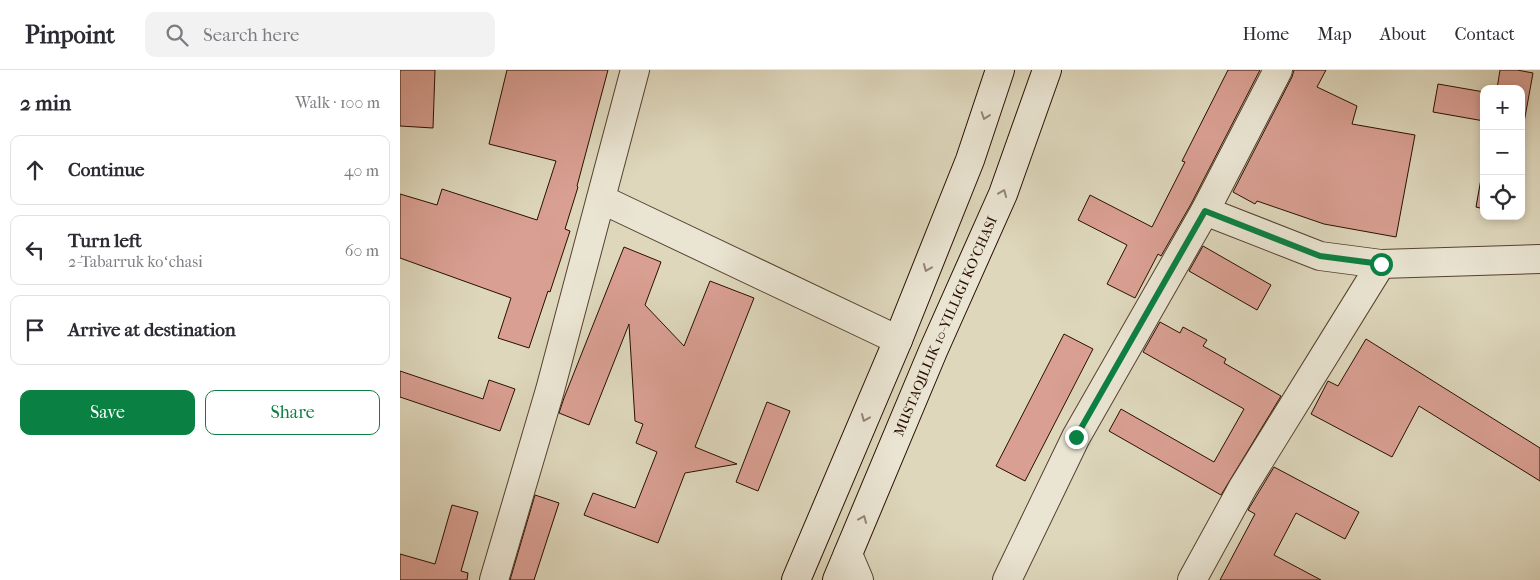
<!DOCTYPE html>
<html lang="en">
<head>
<meta charset="utf-8">
<style>
	:root { --surface:#fff; --page:#f2f2f3; --text:#2b2b33; --muted:#7c7c81; --line:#e1e1e2; --accent:#0b8043 }
	body { margin:0; font-family:"IM FELL French Canon",serif; background:var(--page); color:var(--text) }
	.controls { position:absolute; right:15px; top:15px; display:grid; overflow:hidden; border-radius:10px; box-shadow:0 2px 8px #0003 }
	.controls button { width:45px; height:45px; display:grid; place-items:center; padding:0; border:0; border-bottom:1px solid var(--line); background:var(--surface); color:var(--text); font:25px sans-serif }
	.stop { position:absolute; width:15px; height:15px; margin:-11px; border:4px solid #0b8043; border-radius:50%; background:#fff }
	.stop.end { background:#0b8043; border-color:#fff; box-shadow:0 1px 5px #0008 }
	.list { margin:0; padding:0; list-style:none }
	h2 { display:flex; justify-content:space-between; align-items:center; height:65px; margin:0; padding:0 20px; font-size:21px }
	h2 small { font-size:16px; font-weight:400; color:var(--muted) }
	.list li { display:grid; grid-template-columns:32px 1fr auto; gap:15px; align-items:center; box-sizing:border-box; height:70px; margin:0 10px 10px; padding:0 10px; border:1px solid var(--line); border-radius:10px }
	.list b { display:block; font-size:19px; white-space:nowrap }
	.list p { margin:0; font-size:16px; white-space:nowrap; color:var(--muted) }
	.list em { font-size:16px; font-style:normal; color:var(--muted) }
	.actions { display:flex; gap:10px; padding:15px 20px }
	.actions a { flex:1; padding:11px 0; border:1px solid var(--accent); border-radius:10px; text-align:center; font-size:18px; color:var(--accent) }
	.actions .main { background:var(--accent); color:#fff }
	.icon { flex:none; width:28px; height:28px; fill:none; stroke:currentColor; stroke-width:2; stroke-linecap:round; stroke-linejoin:round }
	.map { position:relative; flex:none; width:1140px; height:510px; overflow:hidden }
	header { display:flex; align-items:center; gap:30px; box-sizing:border-box; height:70px; padding:0 25px; background:var(--surface); border-bottom:1px solid var(--line) }
	header strong { font-size:24px }
	nav { display:flex; gap:28px; margin-inline-start:auto; font-size:18px }
	.search { width:350px; height:45px; background:var(--page); display:flex; align-items:center; gap:12px; box-sizing:border-box; padding:0 18px; border-radius:10px; color:var(--muted); font-size:19px }
	main { display:flex }
	aside { flex:1; background:var(--surface) }
	.map>svg:first-child { display:block }
	.building { fill:#d99f92; stroke:#290f00 }
	.lines { fill:none; stroke-linecap:round; stroke-linejoin:round }
	.minor-casing { stroke:#56412f; stroke-width:30 }
	.secondary-casing { stroke:#290f00; stroke-width:30 }
	.minor { stroke:#eae5d3; stroke-width:28 }
	.secondary { stroke:#eae5d3; stroke-width:28 }
	.oneway { stroke:#938574 }
	.route { stroke:#0b8043; stroke-width:6 }
	.labels { text-anchor:middle; dominant-baseline:central; stroke-width:4.5; stroke-linejoin:round; paint-order:stroke }
	.street-label { font-size:14px; fill:#290f00; stroke:#eae5d3 }
</style>
</head>
<body>
<header>
<strong>Pinpoint</strong>
<div class="search"><svg class="icon" aria-label="search" viewBox="0 0 24 24"><circle cx="10" cy="10" r="6"/><path d="M15 15l6 6"/></svg>Search here</div>
<nav><a>Home</a><a>Map</a><a>About</a><a>Contact</a></nav>
</header>
<main>
<aside>
<h2>2 min<small>Walk · 100 m</small></h2>
<ul class="list">
<li><svg class="icon" aria-label="ahead" viewBox="0 0 24 24"><path d="M12 20V5M6 11l6-6 6 6"/></svg><div><b>Continue</b></div><em>40 m</em></li>
<li><svg class="icon" aria-label="left" viewBox="0 0 24 24"><path d="M17 20v-9H6M10 6l-5 5 5 5"/></svg><div><b>Turn left</b><p>2-Tabarruk koʻchasi</p></div><em>60 m</em></li>
<li><svg class="icon" aria-label="arrive" viewBox="0 0 24 24"><path d="M6 21V4h12l-3 4 3 4H6"/></svg><div><b>Arrive at destination</b></div></li>
</ul>
<div class="actions"><a class="main">Save</a><a>Share</a></div>
</aside>
<div class="map">
<svg width="1140" height="510" viewBox="0 0 1140 510">
	<rect width="100%" height="100%" fill="#ded7bc"/>
	<filter id="stains"><feTurbulence type="fractalNoise" baseFrequency=".004" numOctaves="4"/><feColorMatrix values="0 0 0 0 .2 0 0 0 0 .09 0 0 0 0 .02 0 0 0 .5 -.17"/></filter>
	<radialGradient id="worn" r=".72"><stop offset=".6" stop-color="#630" stop-opacity="0"/><stop offset="1" stop-color="#630" stop-opacity=".3"/></radialGradient>
	<g class="building">
		<polygon points="0,0 35,0 33,58 0,56"/>
		<polygon points="107,0 208,0 177,116 178,117 165,159 170,161 150,222 148,221 129,278 98,268 111,228 0,188 0,124 37,135 42,119 137,150 156,91 89,74"/>
		<polygon points="828,0 860,0 791,134 761,186 758,184 735,228 707,214 727,175 678,150 690,125 752,157 785,92 782,91"/>
		<polygon points="894,0 926,0 917,17 957,36 952,54 1015,65 996,167 924,154 857,131 855,134 833,122 892,7"/>
		<polygon points="1100,0 1117,0 1133,3 1121,69 1121,19 1097,19"/>
		<polygon points="1038,14 1084,22 1084,51 1033,42"/>
		<polygon points="1084,92 1084,139 1076,137"/>
		<polygon points="803,176 871,215 857,240 789,201"/>
		<polygon points="224,177 261,192 245,235 284,276 310,211 354,228 295,377 337,394 285,403 258,473 184,445 193,423 235,438 257,382 236,373 243,354 235,351 229,254 189,355 159,343 164,328"/>
		<polygon points="760,252 780,263 783,257 807,270 803,276 826,289 824,293 881,326 821,425 709,361 721,339 814,392 844,339 743,282"/>
		<polygon points="664,264 693,279 625,411 596,396"/>
		<polygon points="966,269 1140,378 1140,411 1019,336 992,387 911,344 928,311 938,316"/>
		<polygon points="0,301 83,329 89,310 115,319 100,361 0,327"/>
		<polygon points="367,332 390,341 358,421 336,412"/>
		<polygon points="874,397 959,442 945,469 896,443 874,485 921,510 820,510 855,444 848,440"/>
		<polygon points="135,425 159,433 134,510 110,510"/>
		<polygon points="52,435 78,442 61,501 68,503 67,510 0,510 0,484 35,494"/>
	</g>
	<g class="lines">
		<defs>
			<g id="minor">
				<polyline points="201,129 498,270"/>
				<polyline points="805,141 920,186 981,194 1140,189"/>
				<polyline points="448,484 459,510"/>
				<polyline points="94,510 150,320 235,0"/>
				<polyline points="607,510 676,367 805,141 878,0"/>
				<polyline points="792,510 843,417 981,194"/>
			</g>
			<g id="secondary">
				<polyline points="396,510 498,270 570,90 600,0"/>
				<path id="s1" d="M 437,510 L 533,281 L 603,124 L 647,0"/>
			</g>
		</defs>
		<use href="#minor" class="minor-casing"/>
		<use href="#secondary" class="secondary-casing"/>
		<use href="#minor" class="minor"/>
		<use href="#secondary" class="secondary"/>
	</g>
	<defs><path id="oneway-chevron" d="M-2-3.5L2.5 0L-2 3.5" fill="none" stroke-width="1.6" stroke-linecap="round" stroke-linejoin="round" transform="scale(1.25)"/></defs>
	<g class="oneway">
		<use href="#oneway-chevron" transform="translate(585 46) rotate(109)"/>
		<use href="#oneway-chevron" transform="translate(603 123) rotate(-68)"/>
		<use href="#oneway-chevron" transform="translate(527 198) rotate(112)"/>
		<use href="#oneway-chevron" transform="translate(465 348) rotate(113)"/>
		<use href="#oneway-chevron" transform="translate(463 449) rotate(-67)"/>
	</g>
	<g class="lines">
		<polyline class="route" points="676,367 805,141 920,186 981,194"/>
	</g>
	<g class="labels">
		<g class="street-label">
			<text stroke="none"><textPath href="#s1" startOffset="276">MUSTAQILLIK 10-YILLIGI KO'CHASI</textPath></text>
		</g>
	</g>
	<rect width="100%" height="100%" filter="url(#stains)"/>
	<rect width="100%" height="100%" fill="url(#worn)"/>
</svg>
<div class="controls">
<button>+</button>
<button>−</button>
<button><svg class="icon" aria-label="locate" viewBox="0 0 24 24"><circle cx="12" cy="12" r="6"/><path d="M12 2v4M12 18v4M2 12h4M18 12h4"/></svg></button>
</div>
<div class="stop" style="left:981px;top:194px"></div>
<div class="stop end" style="left:676px;top:367px"></div>
</div>
</main>
</body>
</html>
